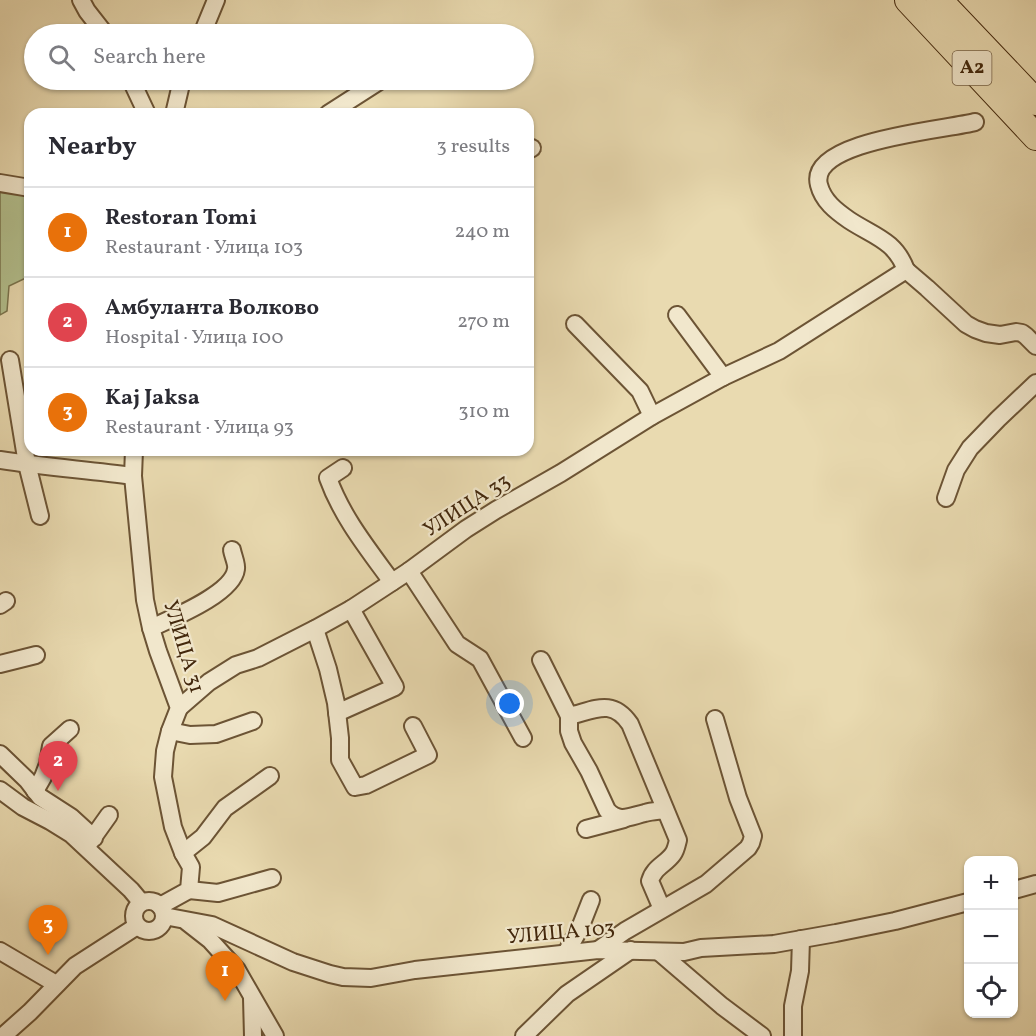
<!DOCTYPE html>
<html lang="en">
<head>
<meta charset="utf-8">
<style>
	:root { --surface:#fff; --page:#f2f2f3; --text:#2b2b33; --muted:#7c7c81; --line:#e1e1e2; --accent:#8f2418 }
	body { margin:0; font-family:Vollkorn,serif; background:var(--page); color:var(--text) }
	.controls { position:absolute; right:18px; bottom:18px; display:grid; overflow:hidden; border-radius:12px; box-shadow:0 2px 4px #0004 }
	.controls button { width:54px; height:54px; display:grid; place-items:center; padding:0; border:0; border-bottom:2px solid var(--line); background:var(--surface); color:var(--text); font:30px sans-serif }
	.you { position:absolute; left:510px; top:704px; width:21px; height:21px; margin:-15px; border:4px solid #fff; border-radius:50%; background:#1a73e8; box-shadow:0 0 0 9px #1a73e833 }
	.badge { display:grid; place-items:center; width:39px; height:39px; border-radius:50%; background:var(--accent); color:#fff; font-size:20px; font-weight:700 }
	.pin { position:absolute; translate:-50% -50px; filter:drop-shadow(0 2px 3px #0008) }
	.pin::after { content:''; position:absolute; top:32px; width:21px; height:18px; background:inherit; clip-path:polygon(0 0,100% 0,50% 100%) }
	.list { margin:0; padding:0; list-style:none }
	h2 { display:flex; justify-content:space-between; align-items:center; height:78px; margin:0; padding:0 24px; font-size:26px }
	h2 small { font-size:20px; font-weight:400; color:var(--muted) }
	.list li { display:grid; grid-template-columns:39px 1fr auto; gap:18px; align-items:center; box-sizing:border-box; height:90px; padding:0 24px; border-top:2px solid var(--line) }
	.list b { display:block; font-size:22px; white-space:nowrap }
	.list p { margin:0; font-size:20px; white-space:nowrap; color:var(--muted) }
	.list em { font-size:20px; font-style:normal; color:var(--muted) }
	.icon { flex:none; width:33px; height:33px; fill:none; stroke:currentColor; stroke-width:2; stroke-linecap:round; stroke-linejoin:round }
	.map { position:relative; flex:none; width:1036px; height:1036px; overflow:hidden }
	.search { position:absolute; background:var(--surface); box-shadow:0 2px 4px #0004; left:24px; top:24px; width:510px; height:66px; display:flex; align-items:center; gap:15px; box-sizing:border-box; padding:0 21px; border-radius:33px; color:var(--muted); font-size:22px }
	.panel { position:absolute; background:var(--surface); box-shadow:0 2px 4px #0004; left:24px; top:108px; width:510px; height:348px; border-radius:18px }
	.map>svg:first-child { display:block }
	.grass { fill:#b3c08e; stroke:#7a744d; stroke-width:1.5 }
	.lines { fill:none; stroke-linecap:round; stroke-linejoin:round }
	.minor-casing { stroke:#6c5435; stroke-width:20 }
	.highway-casing { stroke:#42270c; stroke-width:28 }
	.minor { stroke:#f1e7cc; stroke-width:16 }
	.highway { stroke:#e9dab0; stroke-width:26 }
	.labels { text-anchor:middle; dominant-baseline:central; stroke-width:4.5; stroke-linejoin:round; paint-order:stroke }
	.shield { fill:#f1e7cc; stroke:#766146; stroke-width:1.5 }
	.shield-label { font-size:20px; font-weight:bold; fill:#42270c }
	.street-label { font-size:21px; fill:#42270c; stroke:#f1e7cc }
</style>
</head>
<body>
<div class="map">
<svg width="1036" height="1036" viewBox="0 0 1036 1036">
	<rect width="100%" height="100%" fill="#e9dab0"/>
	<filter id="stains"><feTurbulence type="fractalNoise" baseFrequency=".00333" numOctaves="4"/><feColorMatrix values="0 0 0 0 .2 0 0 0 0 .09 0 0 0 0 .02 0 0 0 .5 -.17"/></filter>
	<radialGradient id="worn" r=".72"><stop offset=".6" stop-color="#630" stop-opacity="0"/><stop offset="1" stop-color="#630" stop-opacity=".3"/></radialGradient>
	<polygon class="grass" points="0,181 30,191 30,276 9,286 7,311 0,315"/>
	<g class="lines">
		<defs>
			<g id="minor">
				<polyline points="81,0 87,11 105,34"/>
				<polyline points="202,34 216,0"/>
				<polyline points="131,80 147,114"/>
				<polyline points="174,114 182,80"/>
				<polyline points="328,114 381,80"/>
				<polyline points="528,150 532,148"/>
				<polyline points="0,183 30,188"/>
				<path d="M 906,270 C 895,240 873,236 849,220 C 836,211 823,201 819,185 C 807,140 946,130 975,122"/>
				<polyline points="906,270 927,288 966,324 975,329 986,333 1000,335 1016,332 1022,333 1026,336 1036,346"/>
				<polyline points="677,315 723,377"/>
				<polyline points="575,324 640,391 652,416"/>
				<polyline points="10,360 27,464 40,516"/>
				<polyline points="134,450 133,476 145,600 151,628 158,651 179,708 170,731 165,751 163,777 173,827 183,853 191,867 189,890 160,906"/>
				<path d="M 0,460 C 44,467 89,470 133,476"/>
				<path d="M 343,468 L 328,478 C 342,517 368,549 392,582"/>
				<polyline points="946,498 956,470 970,448 998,419 1036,383"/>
				<polyline points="409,571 457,644 480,659 523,738"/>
				<polyline points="0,605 6,601"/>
				<path d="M 151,628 C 172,618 233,594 236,569 C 237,564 233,556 232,550"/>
				<polyline points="315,629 328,669 336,703 340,738 340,760 355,787 366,785 428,755 413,726"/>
				<path d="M 541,660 L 569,716 L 569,731 L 573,743 L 589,771 L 607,810 C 619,824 631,816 645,813 C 652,811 659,811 665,810"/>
				<polyline points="0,664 36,655"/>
				<polyline points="179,708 209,682 236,665 258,658 315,629 351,609 409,571 466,529 496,510 561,473 652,416 723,377 779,351 906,270"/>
				<polyline points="337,713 395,687 351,609"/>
				<path d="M 569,716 C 595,710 612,698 630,724 L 678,840 C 677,844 676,850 673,854 C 665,865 654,867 650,881 L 662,909"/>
				<polyline points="170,731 190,735 216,734 253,721"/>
				<polyline points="0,754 27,780 40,797 71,817 94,838"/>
				<polyline points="0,790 23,807 50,821 71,834 131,890 141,902"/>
				<polyline points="35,791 43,777 48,764 51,746 70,729"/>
				<polyline points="586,829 624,819"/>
				<polyline points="87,846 109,815"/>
				<polyline points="183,853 203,837 225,808 270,776"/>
				<polyline points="189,890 218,893 272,878"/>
				<polyline points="1014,890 1036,884"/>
				<circle cx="149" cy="916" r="15"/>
				<polyline points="164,916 212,925 293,962 330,974 343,977 371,978 415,970 598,950 684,952 701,948 774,944 836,933 895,921 968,902"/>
				<polyline points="187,922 210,940 237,970 275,1036"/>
				<polyline points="598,950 625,931 706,884 748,848 751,843 753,836 738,798 715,719"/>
				<polyline points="0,951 56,984"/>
				<polyline points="659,952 722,1006 762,1036"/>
				<polyline points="566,953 580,928 591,900"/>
				<polyline points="252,998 253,1036"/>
				<polyline points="3,1036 30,1012 75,966 137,926"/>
				<polyline points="524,1036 567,994 631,950"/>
				<polyline points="793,1036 793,1006 800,971 801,939"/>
			</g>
			<g id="highway">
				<polyline points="908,0 1036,137"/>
				<polyline points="939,0 1036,102"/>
			</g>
		</defs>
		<use href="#minor" class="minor-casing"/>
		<use href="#highway" class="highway-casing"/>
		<use href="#minor" class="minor"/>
		<use href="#highway" class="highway"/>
	</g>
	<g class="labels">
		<rect class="shield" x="952.5" y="51" width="39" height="34" rx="4.5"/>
		<g class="shield-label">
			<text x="972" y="68">A2</text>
		</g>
		<g class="street-label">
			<text transform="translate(467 506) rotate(-33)">УЛИЦА 33</text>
			<text transform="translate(183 647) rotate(73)">УЛИЦА 31</text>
			<text transform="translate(561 933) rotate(-5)">УЛИЦА 103</text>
		</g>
	</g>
	<rect width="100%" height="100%" filter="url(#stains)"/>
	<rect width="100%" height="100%" fill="url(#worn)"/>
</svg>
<div class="controls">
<button>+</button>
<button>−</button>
<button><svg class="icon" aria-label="locate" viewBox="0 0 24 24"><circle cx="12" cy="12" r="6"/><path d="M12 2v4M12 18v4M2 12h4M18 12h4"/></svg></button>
</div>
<div class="you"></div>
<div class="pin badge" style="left:225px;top:1001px;background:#e8710a">1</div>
<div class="pin badge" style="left:58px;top:791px;background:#e0444e">2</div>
<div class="pin badge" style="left:48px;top:955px;background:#e8710a">3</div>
<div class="search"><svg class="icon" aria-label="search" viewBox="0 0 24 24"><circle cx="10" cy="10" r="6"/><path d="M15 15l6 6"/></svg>Search here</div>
<section class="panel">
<h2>Nearby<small>3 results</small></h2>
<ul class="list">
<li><span class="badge" style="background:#e8710a">1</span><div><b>Restoran Tomi</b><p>Restaurant · Улица 103</p></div><em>240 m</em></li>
<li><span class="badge" style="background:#e0444e">2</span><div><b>Амбуланта Волково</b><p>Hospital · Улица 100</p></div><em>270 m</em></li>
<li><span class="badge" style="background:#e8710a">3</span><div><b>Kaj Jaksa</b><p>Restaurant · Улица 93</p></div><em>310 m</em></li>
</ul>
</section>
</div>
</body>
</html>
